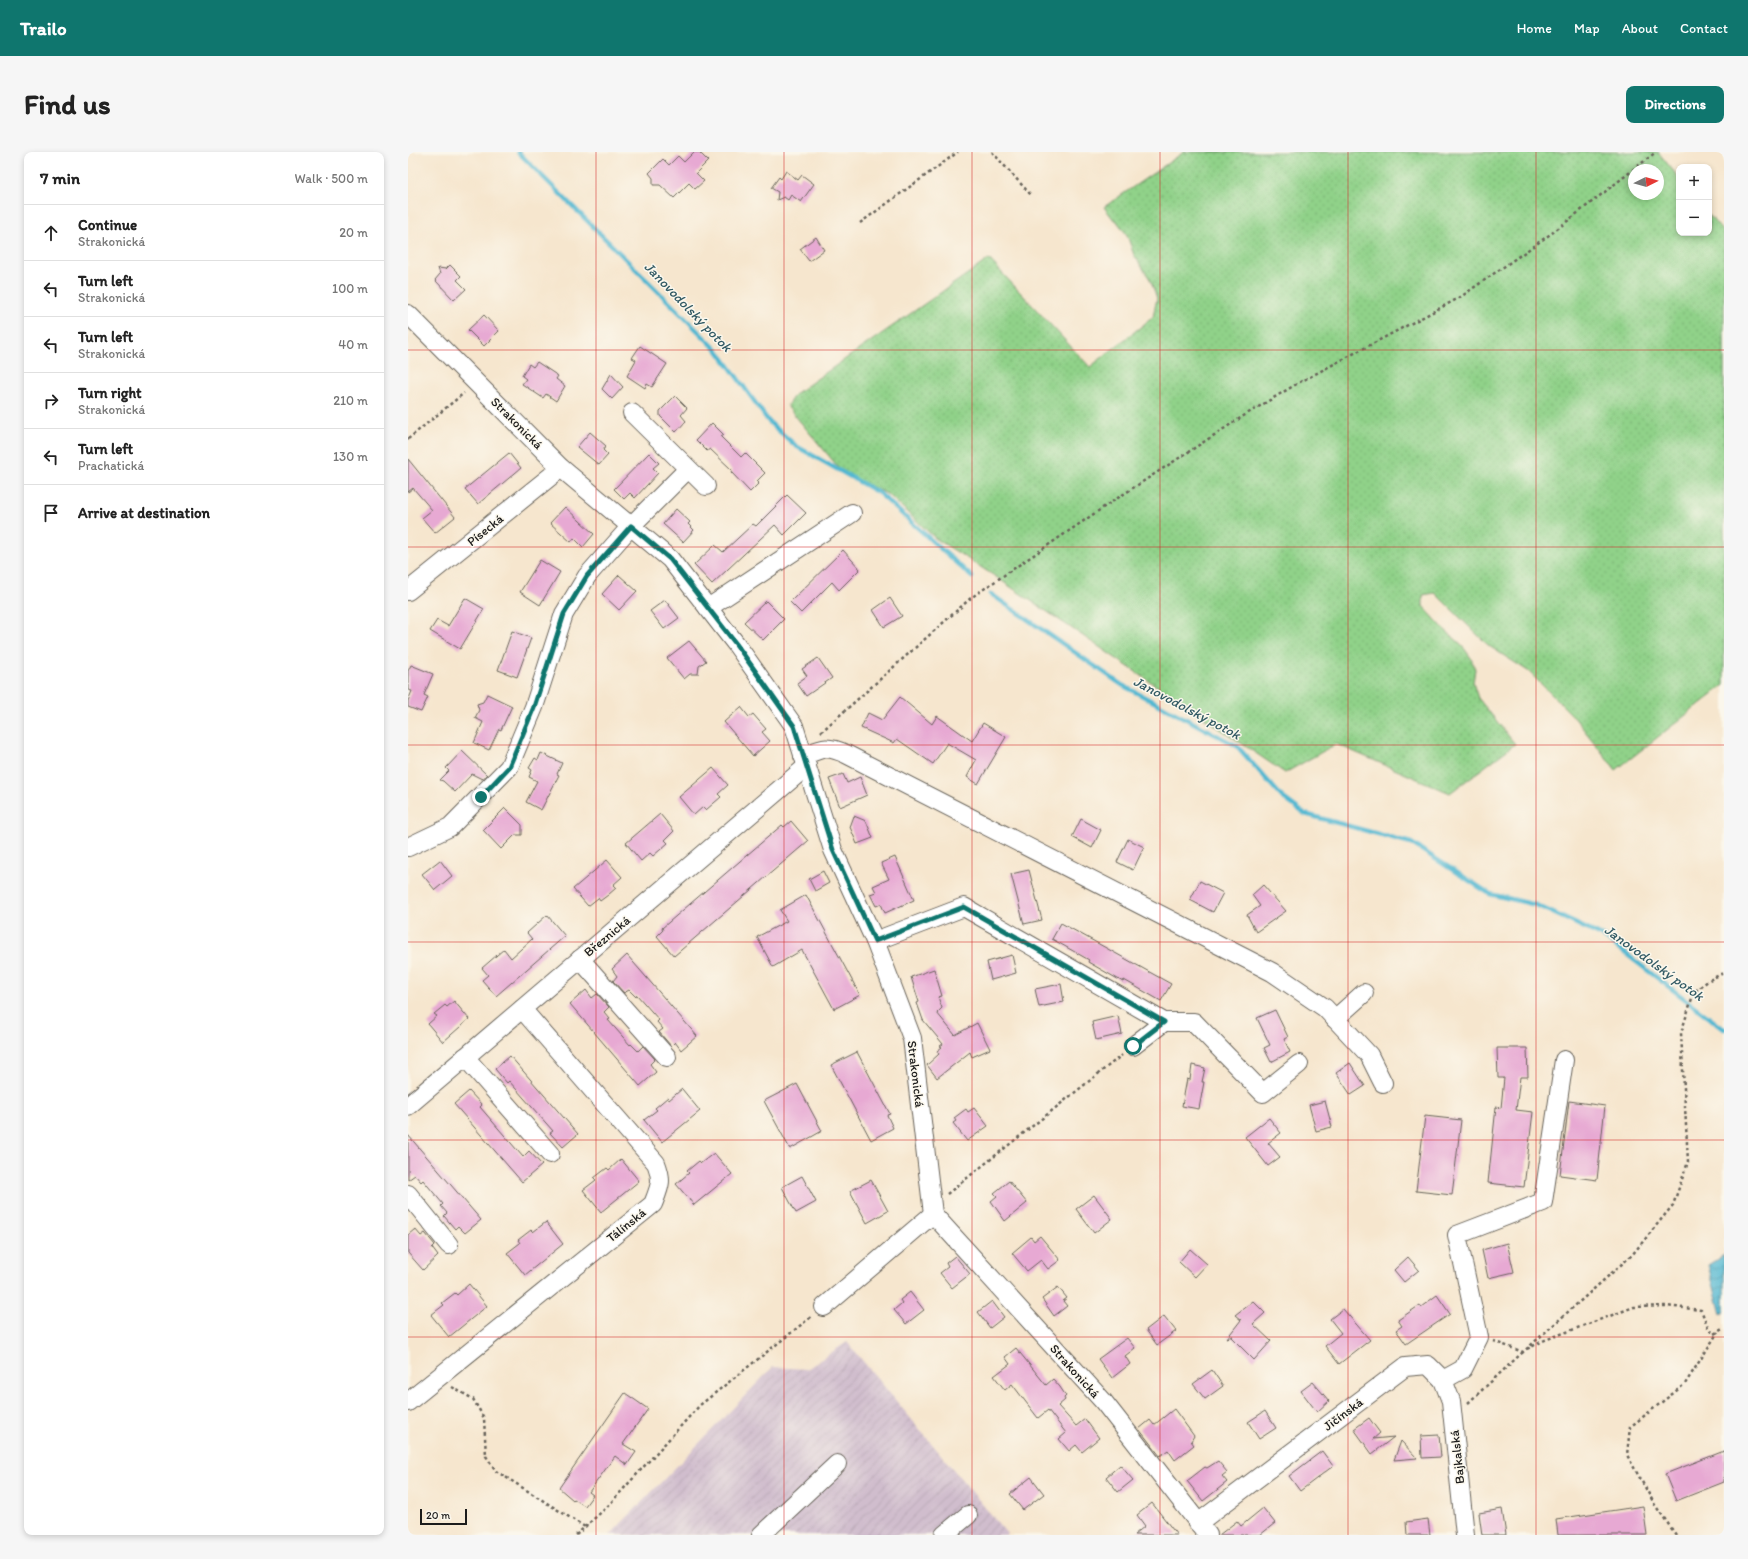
<!DOCTYPE html>
<html lang="en">
<head>
<meta charset="utf-8">
<style>
	:root { --surface:#fff; --page:#f6f6f6; --text:#222; --muted:#767676; --line:#e0e0e0; --accent:#0f766e }
	body { margin:0; font-family:Itim,sans-serif; background:var(--page); color:var(--text) }
	.controls { position:absolute; right:12px; top:12px; display:grid; overflow:hidden; border-radius:8px; box-shadow:0 2px 6px #0003 }
	.controls button { width:36px; height:36px; display:grid; place-items:center; padding:0; border:0; border-bottom:1px solid var(--line); background:var(--surface); color:var(--text); font:20px sans-serif }
	.compass { position:absolute; left:1220px; top:12px; width:36px; height:36px; border-radius:50%; background:var(--surface); box-shadow:0 2px 6px #0003; rotate:85deg }
	.scale { position:absolute; left:12px; bottom:10px; width:47px; box-sizing:border-box; padding-left:4px; border:2px solid #1c1c1c; border-top:0; font-size:11px; line-height:14px; white-space:nowrap; color:#1c1c1c; -webkit-text-stroke:3px #fbf7ec; paint-order:stroke }
	.stop { position:absolute; width:12px; height:12px; margin:-9px; border:3px solid #0f766e; border-radius:50%; background:#fff }
	.stop.end { background:#0f766e; border-color:#fff; box-shadow:0 1px 4px #0008 }
	.list { margin:0; padding:0; list-style:none }
	h2 { display:flex; justify-content:space-between; align-items:center; height:52px; margin:0; padding:0 16px; font-size:17px }
	h2 small { font-size:13px; font-weight:400; color:var(--muted) }
	.list li { display:grid; grid-template-columns:26px 1fr auto; gap:12px; align-items:center; box-sizing:border-box; height:56px; padding:0 16px; border-top:1px solid var(--line) }
	.list b { display:block; font-size:15px; white-space:nowrap }
	.list p { margin:0; font-size:13px; white-space:nowrap; color:var(--muted) }
	.list em { font-size:13px; font-style:normal; color:var(--muted) }
	.icon { flex:none; width:22px; height:22px; fill:none; stroke:currentColor; stroke-width:2; stroke-linecap:round; stroke-linejoin:round }
	.map { position:relative; flex:none; width:1316px; height:1383px; overflow:hidden; border-radius:8px }
	header { display:flex; align-items:center; gap:24px; box-sizing:border-box; height:56px; padding:0 20px; background:var(--accent); color:#fff }
	header strong { font-size:19px }
	nav { display:flex; gap:22px; margin-inline-start:auto; font-size:14px }
	.intro { display:flex; align-items:center; justify-content:space-between; box-sizing:border-box; height:96px; padding:0 24px }
	h1 { margin:0; font-size:28px }
	.button { padding:10px 18px; border-radius:8px; background:var(--accent); color:#fff; font-size:14px; font-weight:700 }
	main { display:flex; gap:24px; padding:0 24px }
	aside { flex:1; background:var(--surface); border-radius:8px; box-shadow:0 2px 6px #0003 }
	.map>svg:first-child { display:block }
	.industrial { fill:url(#industrial-furrows) }
	.grass { fill:url(#grass-dots); stroke:#567752; fill-rule:evenodd }
	.water { fill:url(#water-waves); stroke:#386a76 }
	.lines { fill:none; stroke-linecap:round; stroke-linejoin:round }
	.stream { stroke:#53b8d1; stroke-width:4.5 }
	.building { fill:#e7a9d3 }
	.minor-casing { stroke:#68635a; stroke-width:20 }
	.path { stroke:#68635a; stroke-width:2.5; stroke-dasharray:3 3; stroke-linecap:butt }
	.minor { stroke:#fff; stroke-width:18 }
	.route { stroke:#0f766e; stroke-width:5 }
	.grid { fill:none; stroke:#d62828; stroke-width:1; stroke-opacity:0.55 }
	.labels { text-anchor:middle; dominant-baseline:central; stroke-width:3; stroke-linejoin:round; paint-order:stroke }
	.street-label { font-size:13px; fill:#1c1c1c; stroke:#fbf7ec }
	.water-label { font-size:14px; font-style:italic; fill:#325a64; stroke:#fbf7ec }
</style>
</head>
<body>
<header>
<strong>Trailo</strong>
<nav><a>Home</a><a>Map</a><a>About</a><a>Contact</a></nav>
</header>
<div class="intro"><h1>Find us</h1><a class="button">Directions</a></div>
<main>
<aside>
<h2>7 min<small>Walk · 500 m</small></h2>
<ul class="list">
<li><svg class="icon" aria-label="ahead" viewBox="0 0 24 24"><path d="M12 20V5M6 11l6-6 6 6"/></svg><div><b>Continue</b><p>Strakonická</p></div><em>20 m</em></li>
<li><svg class="icon" aria-label="left" viewBox="0 0 24 24"><path d="M17 20v-9H6M10 6l-5 5 5 5"/></svg><div><b>Turn left</b><p>Strakonická</p></div><em>100 m</em></li>
<li><svg class="icon" aria-label="left" viewBox="0 0 24 24"><path d="M17 20v-9H6M10 6l-5 5 5 5"/></svg><div><b>Turn left</b><p>Strakonická</p></div><em>40 m</em></li>
<li><svg class="icon" aria-label="right" viewBox="0 0 24 24"><path d="M7 20v-9h11M14 6l5 5-5 5"/></svg><div><b>Turn right</b><p>Strakonická</p></div><em>210 m</em></li>
<li><svg class="icon" aria-label="left" viewBox="0 0 24 24"><path d="M17 20v-9H6M10 6l-5 5 5 5"/></svg><div><b>Turn left</b><p>Prachatická</p></div><em>130 m</em></li>
<li><svg class="icon" aria-label="arrive" viewBox="0 0 24 24"><path d="M6 21V4h12l-3 4 3 4H6"/></svg><div><b>Arrive at destination</b></div></li>
</ul>
</aside>
<div class="map">
<svg width="1316" height="1383" viewBox="0 0 1316 1383">
	<defs>
		<pattern id="industrial-furrows" width="10" height="10" patternUnits="userSpaceOnUse"><rect width="10" height="10" fill="#d0bdcd"/><path d="M-1 1l2-2M0 10L10 0M9 11l2-2" fill="none" stroke="#b2a2af"/></pattern>
		<pattern id="grass-dots" width="8" height="8" patternUnits="userSpaceOnUse"><rect width="8" height="8" fill="#90d289"/><path d="M2 2h.1M6 6h.1" fill="none" stroke="#7cb476" stroke-width="1.8" stroke-linecap="round"/></pattern>
		<pattern id="water-waves" width="16" height="10" patternUnits="userSpaceOnUse"><rect width="16" height="10" fill="#53b8d1"/><path d="M0 5q4-4 8 0t8 0" fill="none" stroke="#4495a9"/></pattern>
	</defs>
	<rect width="100%" height="100%" fill="#fbf7ec"/>
	<filter id="ink" filterUnits="userSpaceOnUse"><feTurbulence type="fractalNoise" baseFrequency=".025" numOctaves="2"/><feDisplacementMap in="SourceGraphic" scale="8" xChannelSelector="R" yChannelSelector="G"/><feConvolveMatrix kernelMatrix="1 2 1 2 8 2 1 2 1" color-interpolation-filters="sRGB"/></filter>
	<filter id="wash" filterUnits="userSpaceOnUse"><feTurbulence type="fractalNoise" baseFrequency=".012" numOctaves="4" result="noise"/><feDisplacementMap in="SourceGraphic" scale="16" xChannelSelector="R" yChannelSelector="G"/><feGaussianBlur stdDeviation="0.9" result="paint"/><feColorMatrix in="noise" values="0 0 0 0 0 0 0 0 0 0 0 0 0 0 0 0 0 1.4 0 .05"/><feComposite in="paint" operator="in"/></filter>
	<g filter="url(#wash)">
		<rect width="100%" height="100%" fill="#f6e6ce"/>
		<polygon class="industrial" points="439,1190 600,1383 202,1383 365,1215 399,1217"/>
		<path class="grass" d="M 776,0 L 1250,0 L 1271,26 L 1271,81 L 1301,81 L 1301,63 L 1316,81 L 1316,533 L 1208,618 L 1165,564 L 1120,519 L 1081,494 L 1027,441 L 1015,443 L 1015,454 L 1037,478 L 1053,492 L 1063,506 L 1067,517 L 1065,531 L 1070,546 L 1107,592 L 1042,641 L 928,592 L 877,621 L 585,423 L 527,386 L 481,343 L 448,327 L 431,316 L 379,254 L 387,242 L 581,107 L 682,215 L 745,165 L 749,146 L 742,127 L 726,103 L 719,83 L 708,68 L 706,68 L 696,55 ZM 1226,18 L 1250,18 L 1250,42 L 1226,42 Z"/>
		<polygon class="water" points="1316,1103 1316,1160 1313,1162 1300,1113"/>
		<g class="lines">
			<g class="stream">
				<polyline points="110,0 311,200 361,270 388,294 471,341 564,425"/>
				<polyline points="583,442 714,533 829,594 874,645 897,662 1003,691 1082,742 1128,753 1196,785 1316,877"/>
			</g>
		</g>
		<g id="blocks">
			<g class="building">
				<polygon points="286,0 291,0 300,9 288,21 296,29 287,37 281,31 266,46 252,33 245,33 245,26 241,21 255,7 261,13 270,4 276,10"/>
				<polygon points="378,19 390,28 394,23 406,32 393,50 383,43 380,48 376,45 369,48 370,40 363,36 371,25 373,27"/>
				<polygon points="408,85 416,98 401,109 392,97"/>
				<polygon points="42,113 53,124 49,128 58,137 46,148 27,128 32,122 30,116 38,117"/>
				<polygon points="76,163 91,179 76,194 60,178"/>
				<polygon points="232,194 259,212 244,235 239,232 237,236 219,224 228,208 224,206"/>
				<polygon points="129,210 150,224 148,227 157,234 148,249 138,242 135,246 114,232 118,227 114,224 121,212 125,215"/>
				<polygon points="203,222 215,235 204,247 194,237"/>
				<polygon points="267,244 279,256 273,263 278,269 268,280 252,264 252,259"/>
				<polygon points="304,271 316,283 313,285 333,305 337,301 357,321 349,329 351,331 342,340 323,320 324,318 302,297 299,299 288,288"/>
				<polygon points="182,280 198,294 195,298 200,303 191,313 169,295"/>
				<polygon points="101,301 113,316 70,352 57,337"/>
				<polygon points="241,301 251,311 245,316 250,321 227,346 222,341 216,347 206,337"/>
				<polygon points="0,307 47,365 27,381 14,366 24,358 5,336 0,340"/>
				<polygon points="379,343 398,361 376,383 367,373 304,432 286,413 307,393 315,400 345,372 348,374"/>
				<polygon points="157,355 186,382 175,395 166,386 163,390 142,371"/>
				<polygon points="268,357 282,370 280,372 286,378 275,390 255,372"/>
				<polygon points="435,398 452,417 431,438 424,430 393,461 382,450"/>
				<polygon points="132,408 152,420 132,453 112,440"/>
				<polygon points="211,423 229,439 211,458 194,442"/>
				<polygon points="57,446 76,457 52,497 22,479 29,468 40,474"/>
				<polygon points="482,446 494,464 476,475 465,458"/>
				<polygon points="257,448 271,466 256,477 242,459"/>
				<polygon points="358,449 376,467 355,488 336,470"/>
				<polygon points="104,479 123,486 109,525 90,518"/>
				<polygon points="281,489 298,509 291,514 290,522 282,522 276,527 259,506"/>
				<polygon points="410,506 424,526 398,544 389,531 399,524 394,517"/>
				<polygon points="3,513 25,522 16,543 20,545 13,560 0,555 0,549 4,539 0,538 0,519"/>
				<polygon points="79,542 104,554 93,578 91,577 81,598 66,591 75,570 67,566 71,558 69,552 75,550"/>
				<polygon points="492,545 524,572 529,564 564,589 575,571 598,585 570,632 559,625 568,608 539,591 525,612 489,587 486,591 453,576 460,561 474,568"/>
				<polygon points="333,555 341,565 345,562 351,569 358,577 354,580 362,589 345,604 316,570"/>
				<polygon points="54,599 79,623 74,627 64,622 47,640 35,629 32,628 41,619 38,616"/>
				<polygon points="133,601 154,611 149,622 151,623 133,658 118,650 129,629 121,625 124,618 121,616 127,606 130,608"/>
				<polygon points="305,616 320,633 310,642 313,645 306,651 298,658 295,655 286,663 271,645"/>
				<polygon points="435,622 439,631 452,625 459,643 432,655 421,627"/>
				<polygon points="97,656 114,673 114,683 107,683 93,697 75,678"/>
				<polygon points="252,662 266,679 257,688 260,691 245,704 242,701 233,709 218,691"/>
				<polygon points="446,664 458,669 465,686 449,692 442,675"/>
				<polygon points="673,667 693,678 684,696 664,685"/>
				<polygon points="383,669 400,689 266,804 249,784 255,778 254,776 374,673 376,675"/>
				<polygon points="720,687 736,695 725,718 709,710"/>
				<polygon points="487,705 506,748 477,761 473,752 468,754 462,742 468,740 465,734 481,727 473,711"/>
				<polygon points="32,708 44,724 27,738 14,722"/>
				<polygon points="199,708 214,725 205,733 208,736 200,743 192,749 190,746 180,754 165,737"/>
				<polygon points="621,718 634,768 616,772 603,722"/>
				<polygon points="415,719 421,731 407,739 401,727"/>
				<polygon points="792,729 815,741 805,760 782,748"/>
				<polygon points="855,733 878,759 848,780 839,763 852,754 844,743"/>
				<polygon points="398,743 452,843 426,857 394,798 365,815 349,785 379,769 372,758"/>
				<polygon points="139,763 157,784 88,844 74,828 80,823 74,816 96,797 103,806 124,787 119,781"/>
				<polygon points="653,771 763,832 753,849 716,828 715,830 680,810 681,808 644,787"/>
				<polygon points="219,803 289,884 273,898 267,890 263,894 251,880 255,877 249,870 251,868 229,843 228,845 221,838 216,841 205,829 209,824 204,817"/>
				<polygon points="604,803 608,821 583,828 579,810"/>
				<polygon points="526,817 534,844 530,845 534,856 529,861 547,883 569,871 582,897 564,905 562,900 529,926 519,913 531,902 529,899 534,895 532,894 535,892 515,868 509,851 511,850 503,825"/>
				<polygon points="653,832 656,850 631,855 627,837"/>
				<polygon points="178,838 184,846 189,842 201,855 196,860 202,867 200,868 222,893 223,892 230,899 235,894 247,907 242,912 248,920 232,934 162,852"/>
				<polygon points="46,849 61,867 35,890 20,872 29,864 26,862 37,853 39,855"/>
				<polygon points="867,858 880,885 876,887 882,900 863,910 856,896 862,893 849,866"/>
				<polygon points="710,864 714,882 688,888 684,870"/>
				<polygon points="1089,896 1119,896 1120,925 1112,925 1108,958 1125,960 1116,1035 1080,1031 1088,955 1093,956 1096,926 1090,926"/>
				<polygon points="449,900 482,962 479,963 485,976 463,988 423,913"/>
				<polygon points="102,904 170,982 155,995 142,981 145,979 101,929 99,931 87,917"/>
				<polygon points="942,911 957,934 943,943 928,921"/>
				<polygon points="784,913 797,916 794,930 796,930 791,957 774,954 779,927 782,928"/>
				<polygon points="389,932 414,979 382,997 356,949"/>
				<polygon points="274,937 292,959 254,990 236,968 249,958 247,956 260,945 261,948"/>
				<polygon points="61,939 74,953 72,955 115,1005 121,999 134,1013 114,1030 46,952"/>
				<polygon points="917,949 924,975 908,979 901,953"/>
				<polygon points="1161,949 1197,954 1189,1028 1152,1023"/>
				<polygon points="566,956 580,974 559,989 545,971 548,969 546,966 558,957 560,960"/>
				<polygon points="1017,964 1053,968 1044,1043 1008,1039"/>
				<polygon points="861,966 873,981 860,991 872,1005 860,1014 837,985"/>
				<polygon points="0,983 73,1068 57,1081 50,1074 47,1077 36,1064 39,1061 33,1054 35,1052 15,1028 13,1030 7,1023 0,1028"/>
				<polygon points="306,1001 324,1022 286,1053 268,1032 281,1021 279,1019 291,1009 293,1011"/>
				<polygon points="213,1007 231,1029 193,1060 175,1038 188,1028 186,1026 199,1016 201,1018"/>
				<polygon points="394,1024 408,1050 388,1061 374,1035"/>
				<polygon points="463,1028 480,1059 459,1071 442,1039"/>
				<polygon points="601,1029 619,1051 597,1069 583,1049 589,1044 586,1041"/>
				<polygon points="686,1043 704,1067 686,1081 668,1057"/>
				<polygon points="138,1070 155,1092 117,1123 99,1101 112,1091 110,1088 123,1078 125,1080"/>
				<polygon points="7,1077 13,1084 17,1081 27,1093 24,1096 30,1104 15,1118 0,1101 0,1083"/>
				<polygon points="632,1084 652,1108 640,1117 633,1108 619,1119 604,1101 623,1085 626,1089"/>
				<polygon points="1099,1091 1106,1120 1080,1126 1074,1098"/>
				<polygon points="782,1097 799,1112 787,1125 771,1110"/>
				<polygon points="547,1104 562,1122 544,1136 532,1121 540,1115 538,1111"/>
				<polygon points="1000,1105 1011,1118 996,1130 986,1118"/>
				<polygon points="61,1132 79,1154 41,1185 23,1163 36,1153 34,1151 47,1141 49,1143"/>
				<polygon points="650,1135 659,1146 655,1149 659,1154 646,1164 634,1147"/>
				<polygon points="502,1140 516,1158 498,1172 486,1158 494,1151 492,1148"/>
				<polygon points="1029,1143 1042,1162 998,1192 988,1178 994,1174 990,1168 1012,1153 1013,1155"/>
				<polygon points="584,1149 596,1165 582,1176 570,1160"/>
				<polygon points="845,1149 857,1161 845,1172 863,1189 846,1208 823,1185 825,1184 819,1186 833,1168 827,1163"/>
				<polygon points="935,1157 962,1188 931,1212 917,1194 933,1181 922,1167"/>
				<polygon points="756,1164 768,1179 749,1193 738,1178"/>
				<polygon points="719,1186 727,1196 717,1204 722,1212 704,1226 690,1207"/>
				<polygon points="608,1196 638,1233 645,1227 652,1235 658,1244 656,1246 657,1248 650,1254 668,1274 677,1267 691,1286 674,1300 668,1293 661,1299 651,1287 658,1281 640,1258 630,1266 604,1232 597,1238 586,1224 602,1212 597,1205"/>
				<polygon points="804,1218 815,1234 797,1247 785,1232"/>
				<polygon points="905,1230 921,1249 909,1260 893,1239"/>
				<polygon points="217,1241 240,1257 215,1292 228,1300 219,1313 207,1304 181,1340 185,1343 177,1354 166,1347 165,1348 151,1336"/>
				<polygon points="766,1257 786,1284 783,1289 786,1293 767,1308 760,1298 752,1304 731,1277 742,1268 746,1273"/>
				<polygon points="857,1259 868,1276 851,1287 840,1270"/>
				<polygon points="961,1266 972,1281 965,1287 986,1285 964,1302 946,1277"/>
				<polygon points="1031,1283 1033,1305 1014,1306 1013,1284"/>
				<polygon points="993,1289 1009,1306 986,1308"/>
				<polygon points="914,1299 925,1314 892,1339 881,1324"/>
				<polygon points="1316,1299 1316,1330 1268,1349 1257,1322"/>
				<polygon points="810,1309 819,1320 814,1324 819,1330 795,1349 779,1329 797,1315 799,1316"/>
				<polygon points="712,1313 725,1328 710,1340 698,1325"/>
				<polygon points="623,1325 636,1342 615,1358 602,1342"/>
				<polygon points="744,1351 769,1383 726,1383 737,1374 729,1363"/>
				<polygon points="1235,1354 1239,1383 1150,1383 1148,1367"/>
				<polygon points="855,1356 867,1371 852,1383 811,1383 829,1369 833,1374"/>
				<polygon points="1094,1357 1098,1383 1074,1383 1071,1361"/>
				<polygon points="1020,1367 1022,1383 999,1383 998,1370"/>
			</g>
		</g>
	</g>
	<g filter="url(#ink)">
		<use href="#blocks" fill-opacity="0" stroke="#68635a" stroke-width="1"/>
		<g class="lines">
			<defs>
				<g id="minor">
					<polyline points="0,162 153,316 262,407 328,492 386,574 425,698 467,789 504,886 525,1062 695,1249 800,1383"/>
					<polyline points="224,261 298,334"/>
					<polyline points="0,439 153,316"/>
					<polyline points="300,456 444,361"/>
					<path d="M 395,604 C 415,596 418,593 438,602 L 864,820 L 917,856 L 961,903 L 975,931"/>
					<polyline points="0,695 42,675 101,615 126,555 156,462 179,424 223,374 280,317"/>
					<polyline points="467,789 556,755 756,870 786,870 855,941 891,912"/>
					<polyline points="172,807 259,905"/>
					<polyline points="927,867 956,841"/>
					<polyline points="725,894 756,870"/>
					<polyline points="57,905 142,1002"/>
					<polyline points="0,954 399,614"/>
					<polyline points="0,1042 41,1093"/>
					<polyline points="416,1155 525,1062"/>
					<polyline points="1035,1228 1043,1249 1057,1383"/>
					<path d="M 0,1250 L 245,1052 C 252,1034 255,1029 248,1011 L 114,857"/>
					<polyline points="790,1371 997,1215 1020,1213 1035,1228 1055,1217 1071,1185 1049,1083 1135,1050 1156,908"/>
					<polyline points="353,1383 429,1312"/>
					<polyline points="536,1383 560,1363"/>
				</g>
			</defs>
			<use href="#minor" class="minor-casing"/>
			<g class="path">
				<polyline points="584,0 623,43"/>
				<polyline points="452,71 550,0"/>
				<polyline points="0,287 56,241"/>
				<polyline points="413,580 564,445 699,353 837,263 892,230 1051,146 1144,81 1248,0"/>
				<polyline points="539,1042 714,903"/>
				<polyline points="1085,1189 1115,1200 1224,1103 1265,1053 1280,1010 1273,881 1286,840 1301,828 1316,821"/>
				<polyline points="1119,1197 1137,1188 1226,1155 1258,1154 1293,1158 1300,1175 1306,1182 1316,1176"/>
				<polyline points="44,1235 65,1247 76,1266 78,1304 88,1319 177,1375"/>
				<polyline points="1060,1251 1115,1200"/>
				<polyline points="168,1383 199,1355 292,1253 403,1165"/>
				<polyline points="1268,1383 1247,1353 1219,1303 1222,1275 1277,1232 1310,1180"/>
			</g>
			<use href="#minor" class="minor"/>
		</g>
	</g>
	<g class="lines" filter="url(#ink)">
		<polyline class="route" points="73,645 101,615 126,555 156,462 179,424 223,374 262,407 328,492 386,574 425,698 467,789 556,755 756,870 725,894"/>
	</g>
	<path class="grid" d="M 188,0 L 188,1383M 376,0 L 376,1383M 564,0 L 564,1383M 752,0 L 752,1383M 940,0 L 940,1383M 1128,0 L 1128,1383M 0,198 L 1316,198M 0,395 L 1316,395M 0,593 L 1316,593M 0,790 L 1316,790M 0,988 L 1316,988M 0,1185 L 1316,1185"/>
	<g class="labels">
		<g class="street-label">
			<text transform="translate(109 271) rotate(45)">Strakonická</text>
			<text transform="translate(77 378) rotate(-39)">Písecká</text>
			<text transform="translate(199 784) rotate(-40)">Březnická</text>
			<text transform="translate(508 922) rotate(83)">Strakonická</text>
			<text transform="translate(218 1073) rotate(-39)">Tálínská</text>
			<text transform="translate(667 1219) rotate(48)">Strakonická</text>
			<text transform="translate(935 1262) rotate(-37)">Jičínská</text>
			<text transform="translate(1049 1305) rotate(-96)">Bajkalská</text>
		</g>
		<g class="water-label">
			<text transform="translate(280 155) rotate(46)">Janovodolský potok</text>
			<text transform="translate(779 556) rotate(28)">Janovodolský potok</text>
			<text transform="translate(1246 811) rotate(36)">Janovodolský potok</text>
		</g>
	</g>
</svg>
<div class="controls">
<button>+</button>
<button>−</button>
</div>
<svg class="compass" viewBox="-18 -18 36 36"><path d="M0-13l5 13h-10z" fill="#e53935"/><path d="M0 13l5-13h-10z" fill="#767676"/></svg>
<div class="scale">20 m</div>
<div class="stop" style="left:725px;top:894px"></div>
<div class="stop end" style="left:73px;top:645px"></div>
</div>
</main>
</body>
</html>
